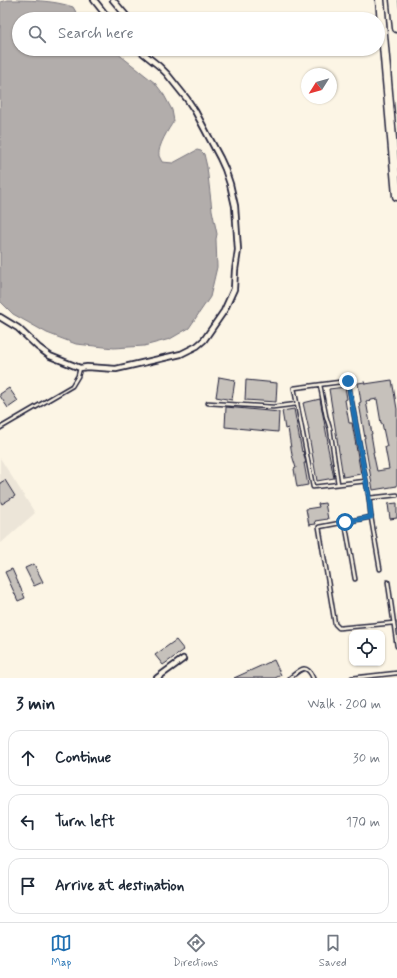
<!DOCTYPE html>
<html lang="en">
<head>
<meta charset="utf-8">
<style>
	:root { --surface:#fff; --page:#f2f2f3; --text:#1f2937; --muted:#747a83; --line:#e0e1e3; --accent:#1f6fb2 }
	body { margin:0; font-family:Mynerve,sans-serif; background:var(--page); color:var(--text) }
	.controls { position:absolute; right:12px; bottom:12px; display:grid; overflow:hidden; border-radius:8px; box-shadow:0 1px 3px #0004 }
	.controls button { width:36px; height:36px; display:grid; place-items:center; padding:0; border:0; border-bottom:1px solid var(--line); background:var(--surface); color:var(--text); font:20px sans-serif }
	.compass { position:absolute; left:301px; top:68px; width:36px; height:36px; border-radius:50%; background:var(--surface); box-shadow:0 1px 3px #0004; rotate:233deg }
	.stop { position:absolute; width:12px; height:12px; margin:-9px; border:3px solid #1f6fb2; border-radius:50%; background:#fff }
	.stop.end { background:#1f6fb2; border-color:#fff; box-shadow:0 1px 4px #0008 }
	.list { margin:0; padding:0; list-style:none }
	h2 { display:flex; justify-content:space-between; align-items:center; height:52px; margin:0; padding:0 16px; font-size:17px }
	h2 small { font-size:13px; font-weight:400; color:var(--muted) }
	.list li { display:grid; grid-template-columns:26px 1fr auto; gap:12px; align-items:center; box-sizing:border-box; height:56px; margin:0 8px 8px; padding:0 8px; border:1px solid var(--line); border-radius:12px }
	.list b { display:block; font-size:15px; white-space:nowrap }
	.list em { font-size:13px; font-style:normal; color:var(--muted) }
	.icon { flex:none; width:22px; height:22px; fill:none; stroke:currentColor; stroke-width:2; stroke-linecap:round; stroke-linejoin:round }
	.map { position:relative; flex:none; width:397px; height:678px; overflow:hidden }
	.search { position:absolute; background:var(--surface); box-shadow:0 1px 3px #0004; left:12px; right:12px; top:12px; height:44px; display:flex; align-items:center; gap:10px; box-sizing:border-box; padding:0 14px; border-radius:22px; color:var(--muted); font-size:15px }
	.sheet { height:244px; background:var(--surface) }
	nav { display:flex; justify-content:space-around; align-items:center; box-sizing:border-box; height:56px; border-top:1px solid var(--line); background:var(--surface); font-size:11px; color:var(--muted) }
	nav a { display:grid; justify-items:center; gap:2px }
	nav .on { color:var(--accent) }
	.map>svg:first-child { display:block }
	.built { fill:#ece5d8 }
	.water { fill:#b2adab; stroke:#78757e }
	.building { fill:#c6c1bb; stroke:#22223b; fill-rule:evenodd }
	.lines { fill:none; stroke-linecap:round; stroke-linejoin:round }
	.service-casing { stroke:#22223b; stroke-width:5.5 }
	.minor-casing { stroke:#22223b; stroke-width:8 }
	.trunk-casing { stroke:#22223b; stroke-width:11 }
	.service { stroke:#fcf5e5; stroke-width:2.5 }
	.minor { stroke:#fcf5e5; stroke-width:4.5 }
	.trunk { stroke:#fcf5e5; stroke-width:8 }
	.route { stroke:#1f6fb2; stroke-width:5 }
</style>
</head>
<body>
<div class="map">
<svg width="397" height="678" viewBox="0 0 397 678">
	<rect width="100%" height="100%" fill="#fcf5e5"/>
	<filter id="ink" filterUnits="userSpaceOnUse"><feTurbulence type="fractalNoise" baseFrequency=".025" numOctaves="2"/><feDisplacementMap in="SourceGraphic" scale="8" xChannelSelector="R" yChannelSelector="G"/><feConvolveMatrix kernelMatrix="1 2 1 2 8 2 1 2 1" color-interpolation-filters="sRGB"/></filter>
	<g filter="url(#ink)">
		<polygon class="built" points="0,458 35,513 0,544"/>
		<path class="water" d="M 7,0 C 28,0 53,0 73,7 L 80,19 L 19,19 L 19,49 L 112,49 L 155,83 L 164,95 L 172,110 L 174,121 C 169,128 157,147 159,156 C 160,158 161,160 162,162 L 173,163 L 197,150 L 201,151 L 204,154 L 207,167 L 212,210 L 217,234 L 216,239 L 217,267 L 210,297 L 189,328 L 170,339 L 144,346 L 114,348 L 76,344 L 47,333 L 13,314 L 0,301 L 0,2 Z"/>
		<g class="building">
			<polygon points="219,377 235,380 232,400 216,397"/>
			<polygon points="246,380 277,383 276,402 245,400"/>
			<path d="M 392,380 L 397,409 L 397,486 L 373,490 L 364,438 L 365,438 L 359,403 L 361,402 L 358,383 L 365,382 L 365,384 ZM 377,399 L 381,423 L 382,423 L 387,447 L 385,447 L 389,469 L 377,471 L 373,452 L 374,452 L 371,434 L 372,434 L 366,401 Z"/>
			<polygon points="345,387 347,399 345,400 349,423 352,423 361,474 343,477 329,389"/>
			<polygon points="9,388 18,401 8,408 0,396 0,394"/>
			<polygon points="320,399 328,442 327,443 334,478 317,481 308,430 309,430 303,403"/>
			<polygon points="226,407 279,412 278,432 225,427"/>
			<polygon points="294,409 302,452 303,451 306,463 304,463 308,485 297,487 294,469 296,468 292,455 288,428 285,429 282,411"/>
			<polygon points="5,480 15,496 2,504 0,500 0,483"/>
			<polygon points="325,503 328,519 315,521 316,524 309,525 306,509 319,507 318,504"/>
			<polygon points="397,503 397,518 390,519 388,504"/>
			<polygon points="34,564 43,582 34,586 25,568"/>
			<polygon points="12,569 25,598 18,601 5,572"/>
			<polygon points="176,640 184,650 163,665 155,655"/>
			<polygon points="274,660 281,675 275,678 234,678"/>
		</g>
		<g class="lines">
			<defs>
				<g id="service">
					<polyline points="320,385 326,416 330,429 338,484"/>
					<polyline points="208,403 273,407 297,404"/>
					<polyline points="0,428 72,386 78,376 80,368"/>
					<polyline points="366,481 313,487 294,388 348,381 369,498"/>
					<polyline points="371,517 319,527 335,624 339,628 394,623"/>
					<polyline points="345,522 355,579"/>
					<polyline points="380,569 371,517 369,498 397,495"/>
					<polyline points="388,582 397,646"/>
					<path d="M 290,678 C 300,670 306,662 313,678"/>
					<polyline points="352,678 397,673"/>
				</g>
				<g id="minor">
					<polyline points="94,0 109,19"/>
					<polyline points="113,0 129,19"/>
					<polyline points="0,317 18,328 38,347 50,356 80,368 87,367 116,369 181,354 197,346 204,340 224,311 234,289 235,270 238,250 235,206 230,184 225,169 220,158 195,111 187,99 167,74 159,66 138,49"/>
					<polyline points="157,678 183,659"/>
				</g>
				<g id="trunk">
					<polyline points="380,0 397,196"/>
					<polyline points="394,0 397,28"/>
				</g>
			</defs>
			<use href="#service" class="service-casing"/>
			<use href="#minor" class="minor-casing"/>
			<use href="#trunk" class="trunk-casing"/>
			<use href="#service" class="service"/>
			<use href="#minor" class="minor"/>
			<use href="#trunk" class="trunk"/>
		</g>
	</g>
	<g class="lines" filter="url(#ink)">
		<polyline class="route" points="345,522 371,517 369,498 348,381"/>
	</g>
</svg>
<div class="controls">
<button><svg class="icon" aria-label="locate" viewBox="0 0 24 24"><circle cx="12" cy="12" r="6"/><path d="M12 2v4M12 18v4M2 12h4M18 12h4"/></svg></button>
</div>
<svg class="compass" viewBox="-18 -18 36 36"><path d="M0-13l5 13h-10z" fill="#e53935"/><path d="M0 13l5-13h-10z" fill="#747a83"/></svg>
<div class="stop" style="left:345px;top:522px"></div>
<div class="stop end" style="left:348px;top:381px"></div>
<div class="search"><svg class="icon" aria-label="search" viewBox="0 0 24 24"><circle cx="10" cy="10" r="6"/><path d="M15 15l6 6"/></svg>Search here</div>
</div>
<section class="sheet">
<h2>3 min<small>Walk · 200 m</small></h2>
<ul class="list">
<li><svg class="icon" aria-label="ahead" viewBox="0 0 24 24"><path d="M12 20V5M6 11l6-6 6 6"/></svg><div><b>Continue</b></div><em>30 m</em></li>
<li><svg class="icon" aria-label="left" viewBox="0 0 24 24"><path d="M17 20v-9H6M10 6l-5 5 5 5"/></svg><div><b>Turn left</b></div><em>170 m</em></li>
<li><svg class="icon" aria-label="arrive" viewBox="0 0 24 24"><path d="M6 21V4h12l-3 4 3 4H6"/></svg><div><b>Arrive at destination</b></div></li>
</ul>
</section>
<nav>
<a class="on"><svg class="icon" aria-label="map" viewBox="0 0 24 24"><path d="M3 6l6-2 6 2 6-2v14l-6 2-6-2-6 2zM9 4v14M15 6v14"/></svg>Map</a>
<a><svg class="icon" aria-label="directions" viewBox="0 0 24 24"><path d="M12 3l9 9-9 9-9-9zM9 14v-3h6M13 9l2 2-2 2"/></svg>Directions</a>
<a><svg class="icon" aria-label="saved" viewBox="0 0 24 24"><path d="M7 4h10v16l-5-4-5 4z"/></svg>Saved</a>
</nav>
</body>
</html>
